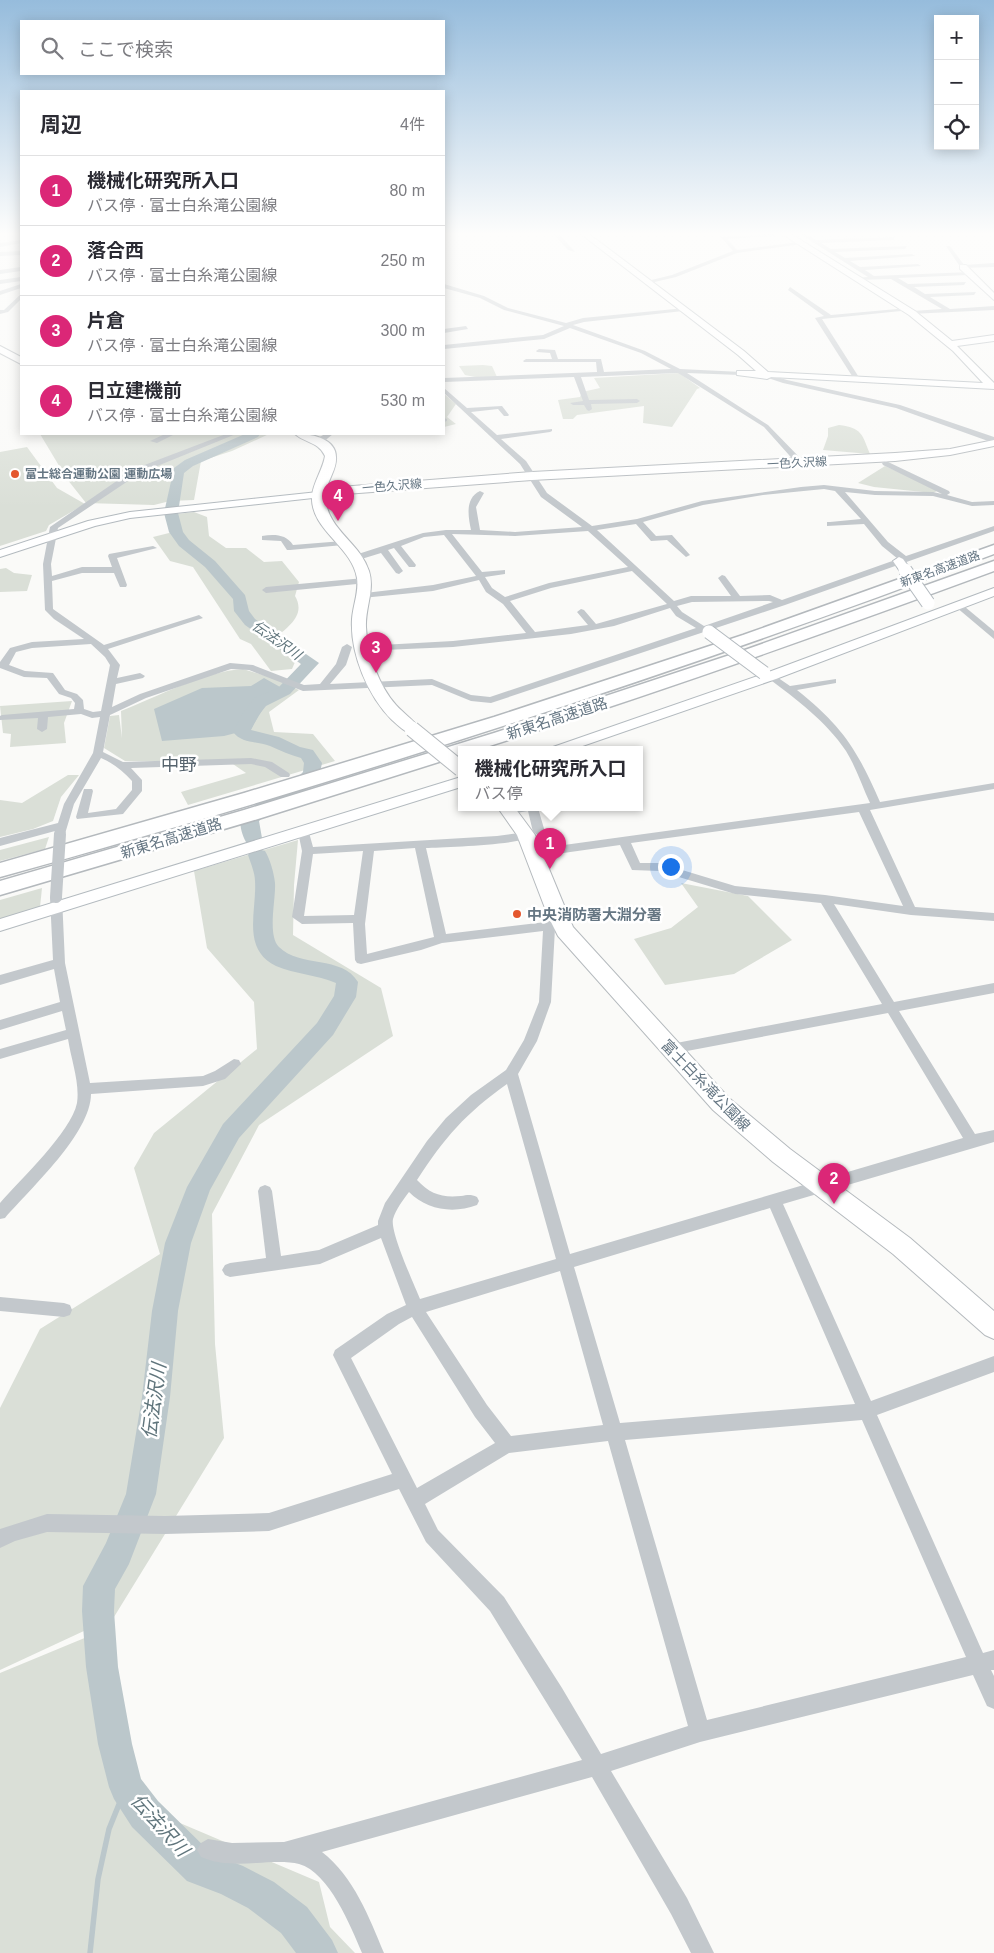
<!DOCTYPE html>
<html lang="ja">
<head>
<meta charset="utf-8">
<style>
	:root { --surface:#fff; --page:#f7f7f7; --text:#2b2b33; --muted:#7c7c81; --line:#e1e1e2; --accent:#db2777 }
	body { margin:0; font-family:Helvetica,"Noto Sans JP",sans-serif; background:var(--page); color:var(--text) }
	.controls { position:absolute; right:15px; top:15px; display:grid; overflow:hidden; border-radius:0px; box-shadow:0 2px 12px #0003 }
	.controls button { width:45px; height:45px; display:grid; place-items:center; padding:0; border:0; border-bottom:1px solid var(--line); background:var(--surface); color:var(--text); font:25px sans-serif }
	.you { position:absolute; left:670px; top:866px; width:18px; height:18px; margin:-12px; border:4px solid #fff; border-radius:50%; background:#1a73e8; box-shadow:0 0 0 8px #1a73e833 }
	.badge { display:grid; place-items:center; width:32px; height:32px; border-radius:50%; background:var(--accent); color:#fff; font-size:16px; font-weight:700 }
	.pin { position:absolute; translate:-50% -41px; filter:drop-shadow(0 1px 2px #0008) }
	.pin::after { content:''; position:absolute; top:26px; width:18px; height:15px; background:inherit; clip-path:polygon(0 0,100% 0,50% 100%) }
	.popup { position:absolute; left:458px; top:746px; width:185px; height:65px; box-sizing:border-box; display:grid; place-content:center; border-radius:0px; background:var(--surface); filter:drop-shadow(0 1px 4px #0005); font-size:16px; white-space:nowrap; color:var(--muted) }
	.popup b { font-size:19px; color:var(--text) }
	.popup::after { content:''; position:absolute; left:50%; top:100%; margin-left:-10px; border:10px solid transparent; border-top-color:var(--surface) }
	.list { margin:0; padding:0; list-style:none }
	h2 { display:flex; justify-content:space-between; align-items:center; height:65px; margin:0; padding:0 20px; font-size:21px }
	h2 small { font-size:16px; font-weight:400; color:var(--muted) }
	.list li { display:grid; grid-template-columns:32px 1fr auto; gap:15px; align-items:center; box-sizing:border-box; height:70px; padding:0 20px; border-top:1px solid var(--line) }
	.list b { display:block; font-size:19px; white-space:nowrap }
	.list p { margin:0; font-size:16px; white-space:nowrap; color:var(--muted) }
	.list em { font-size:16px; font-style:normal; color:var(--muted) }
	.icon { flex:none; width:28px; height:28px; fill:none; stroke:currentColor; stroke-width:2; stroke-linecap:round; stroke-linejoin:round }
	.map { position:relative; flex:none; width:994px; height:1953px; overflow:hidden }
	.search { position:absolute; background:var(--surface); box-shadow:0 2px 12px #0003; left:20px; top:20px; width:425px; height:55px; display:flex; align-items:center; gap:12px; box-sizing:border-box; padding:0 18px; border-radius:0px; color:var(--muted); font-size:19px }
	.panel { position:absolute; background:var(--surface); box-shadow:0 2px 12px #0003; left:20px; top:90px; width:425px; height:345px; border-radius:0px }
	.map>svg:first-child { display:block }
	.green { fill:#dadfd7 }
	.water { fill:#bbc7cb }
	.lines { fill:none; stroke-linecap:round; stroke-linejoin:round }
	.stream { stroke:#bbc7cb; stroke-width:5.5 }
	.river { fill:#bbc7cb; fill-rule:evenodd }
	.secondary-casing { stroke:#b3babf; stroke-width:2 }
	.primary-casing { stroke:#b5babe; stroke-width:2 }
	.highway-casing { stroke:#b4b9bd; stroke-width:3 }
	.street { fill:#c3c8cc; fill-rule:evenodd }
	.secondary { fill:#fff; fill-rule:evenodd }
	.primary { fill:#fff; fill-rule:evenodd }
	.highway { fill:#fff; fill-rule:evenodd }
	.secondary-bridge-casing { stroke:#b3babf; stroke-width:15; stroke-linecap:butt }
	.primary-bridge-casing { stroke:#b5babe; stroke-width:17; stroke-linecap:butt }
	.street-bridge { stroke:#c3c8cc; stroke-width:12 }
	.secondary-bridge { stroke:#fff; stroke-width:13 }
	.primary-bridge { stroke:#fff; stroke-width:15 }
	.poi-dot { fill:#e4572e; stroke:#fff; stroke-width:2 }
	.labels { text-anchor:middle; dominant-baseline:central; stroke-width:5; stroke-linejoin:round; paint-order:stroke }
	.far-street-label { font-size:12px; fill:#657683; stroke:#fff }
	.far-poi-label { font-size:12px; font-weight:bold; fill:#657683; stroke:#fff; text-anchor:start }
	.far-water-label { font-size:14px; font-style:italic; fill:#60757c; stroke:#fff }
	.street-label { font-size:15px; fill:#657683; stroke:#fff }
	.poi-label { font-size:15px; font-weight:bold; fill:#657683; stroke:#fff; text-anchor:start }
	.quarter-label { font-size:18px; fill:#57646e; stroke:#fff }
	.near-water-label { font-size:19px; font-style:italic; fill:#60757c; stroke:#fff }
</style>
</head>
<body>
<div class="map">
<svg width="994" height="1953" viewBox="0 0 994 1953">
	<rect width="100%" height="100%" fill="#fafaf8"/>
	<g class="green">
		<polygon points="483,365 492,366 497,377 480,378 465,375 459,366"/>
		<polygon points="679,373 700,388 697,389 672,427 643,423 644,406 577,415 573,419 563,419 558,400 580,397 582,392 600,388 594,378"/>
		<polygon points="444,394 456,404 447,417 456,424 444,427"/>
		<path d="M 839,425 C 862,428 862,434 870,454 L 823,450 L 828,436 L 828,428 Z"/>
		<polygon points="40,434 269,434 232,451 201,461 194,500 170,501 154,505 86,503 67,479"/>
		<polygon points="27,447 57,488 85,504 49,525 46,531 0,546 0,452"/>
		<polygon points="885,466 939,490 933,493 874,487 858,483"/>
		<path d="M 194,512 L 207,517 L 209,536 L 226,548 L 246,548 L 264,562 L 282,561 L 299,582 L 295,596 C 306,615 289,626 275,638 L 285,645 L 295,662 L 292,669 L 271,671 L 251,644 L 240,639 L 193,567 L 170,561 L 153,537 L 169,533 L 178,528 L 172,521 L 177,514 Z"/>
		<polygon points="6,568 14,573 32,575 27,591 0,592 0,569"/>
		<path d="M 243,669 L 273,678 L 299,690 L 269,712 L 274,732 L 313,734 L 335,761 L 188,805 L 181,792 L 246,773 L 230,762 L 125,761 L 104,748 L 110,716 L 119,715 L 122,738 L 121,711 C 157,697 205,671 243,669 Z"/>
		<polygon points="72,701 64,723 66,743 10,747 11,734 3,733 0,706"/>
		<polygon points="68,775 79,775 61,797 53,821 33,829 0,837 0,800 22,803"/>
		<polygon points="49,837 45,849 0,861 0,850"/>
		<polygon points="298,840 294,885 293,935 381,988 393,1036 259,1125 212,1214 215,1344 224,1438 114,1617 0,1670 0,1408 40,1329 160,1254 134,1168 154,1133 257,1049 254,1002 207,948 194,871"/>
		<polygon points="681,883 748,896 792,940 734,974 665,985 634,939 671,928 698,907"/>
		<polygon points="42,888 40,907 0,921 0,900"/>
		<polygon points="99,1632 121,1798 319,1882 330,1927 355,1953 0,1953 0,1673"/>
	</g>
	<polygon class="water" points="264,678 289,692 267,702 251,729 224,736 162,741 154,709 202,688 251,686"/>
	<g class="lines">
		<polyline class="stream" points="90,1953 98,1879 109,1829 126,1787"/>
		<g class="river">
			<path d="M 245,434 L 260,434 L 258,437 L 193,466 L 184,473 L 178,513 L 183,532 L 189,540 L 215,561 L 245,595 L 249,611 L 255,619 L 319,663 L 290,694 L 266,706 L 258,716 L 251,730 L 279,737 L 300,747 L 313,750 L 322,763 C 318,794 279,802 259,821 L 262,838 L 260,842 L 253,844 L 246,842 C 243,837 239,826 241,820 C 247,805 285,788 298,777 L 303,772 L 304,763 L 301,758 C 290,755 281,751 270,746 C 258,741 242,744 233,732 L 242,715 L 254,698 L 278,688 L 301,664 L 245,625 L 234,611 L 233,599 L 205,567 L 179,546 L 169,532 L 164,513 L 174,468 L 185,460 Z"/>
			<path d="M 258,849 L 265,851 C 270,859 274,873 275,883 C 276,900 267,935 279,947 C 300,968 342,955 358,982 L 356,997 L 333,1035 L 239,1138 L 210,1190 L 191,1243 L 178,1311 L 170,1397 L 156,1494 L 129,1564 L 115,1589 L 114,1611 L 118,1667 L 132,1744 L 141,1779 L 158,1801 L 212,1854 L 243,1866 L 274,1882 L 307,1907 L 332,1940 L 338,1953 L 296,1953 L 281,1933 L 248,1908 L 221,1894 L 187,1881 L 132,1827 L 114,1799 L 109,1787 L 98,1744 L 86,1667 L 82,1611 L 83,1586 L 106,1543 L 126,1494 L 142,1397 L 152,1311 L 165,1243 L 187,1187 L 223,1124 L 317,1023 L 334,996 L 336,983 C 317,975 295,974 276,966 C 241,949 257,911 255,881 C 255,873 251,864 248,855 L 251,851 Z"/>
		</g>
		<defs>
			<g id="secondary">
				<polygon points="581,234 589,234 744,351 768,372 983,383 953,351 909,315 782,234 791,234 915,311 952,341 994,335 994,341 957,346 994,383 994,389 771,377 767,379 737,375 737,371 756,371 738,355"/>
				<polygon points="960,265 966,265 994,293 994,300 960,269"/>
				<polygon points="318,492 322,493 323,495 322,497 130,518 95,526 0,557 0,550 88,521 130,512"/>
				<polygon points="899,557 903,559 911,570 909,573 905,574 901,573 893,561"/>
				<polygon points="994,588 994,596 776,679 571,750 551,750 553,747 766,673"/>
				<polygon points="461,777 461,787 0,931 0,919"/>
			</g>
			<g id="primary">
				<polygon points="0,346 21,357 21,364 0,353"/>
				<path d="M 295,434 C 310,433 336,438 336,457 C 337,468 329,478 327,488 L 532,472 L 895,453 L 950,449 L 994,440 L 994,446 L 950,455 L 895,461 L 532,480 L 332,495 L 325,497 C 328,531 359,541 369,571 C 375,590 365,608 366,627 C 367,653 379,686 396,705 C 403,713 414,720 420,729 L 418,732 C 406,735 400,727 392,720 C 368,696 350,654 352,619 C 353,605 359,592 357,578 C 352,546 310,530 312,496 C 313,483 323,469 325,456 C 319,442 305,443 295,434 Z"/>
				<polygon points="498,808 515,808 535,835 573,927 729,1098 790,1149 910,1238 994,1311 994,1339 985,1335 893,1254 773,1162 713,1110 558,936 548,916 517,835"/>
			</g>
			<g id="highway">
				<path d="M 994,545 L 994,554 C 668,677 336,784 0,877 L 0,863 L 244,793 L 494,717 L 743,635 Z"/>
				<path d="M 994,561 L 994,571 C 823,634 651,695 477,750 L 461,750 L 461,755 L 258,819 L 0,895 L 0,881 L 244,810 L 494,733 L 742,651 Z"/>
			</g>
		</defs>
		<use href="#secondary" class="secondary-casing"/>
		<use href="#primary" class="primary-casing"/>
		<use href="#highway" class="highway-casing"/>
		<g class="street">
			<polygon points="553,234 560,235 575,252 568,250"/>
			<polygon points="767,234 789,235 727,239 737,250 799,242 802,244 737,253 676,277 646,284 643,282 672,275 733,251 721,237"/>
			<polygon points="800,234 806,234 816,240 895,237 893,240 821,243 831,249 907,246 905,249 835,252 845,258 912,254 915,256 850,261 860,267 918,264 921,266 865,270 874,276 970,272 968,275 898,278 908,284 966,282 964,285 914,287 925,294 976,292 974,295 930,297 950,309 994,306 994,310 910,314 912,311 942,309 891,279 855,280 855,278 868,277"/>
			<polygon points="21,240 21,243 0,247 0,243"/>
			<polygon points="946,246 950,246 964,265 994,263 994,267 961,268"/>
			<polygon points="21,251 21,255 0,256 0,252"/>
			<polygon points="21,267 21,271 0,274 0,270"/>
			<polygon points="21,277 21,281 0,284 0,280"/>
			<polygon points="21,284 21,288 0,295 0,291"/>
			<polygon points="444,284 484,296 508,308 566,323 583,318 685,308 683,311 584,322 573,325 645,351 680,369 742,372 742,374 740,375 687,373 768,425 804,462 797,464 764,427 678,373 581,377 589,400 637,399 640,401 637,403 591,404 592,409 589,411 587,410 584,405 573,405 570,403 583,401 574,377 444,382 444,378 597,372 596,362 524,362 523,361 526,359 552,359 550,353 537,352 536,351 539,349 555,350 558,359 601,359 604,372 671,369 641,353 570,328 544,339 444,349 444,345 543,335 564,326 504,310 480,298 444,288"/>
			<polygon points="790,287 831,315 908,308 911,310 822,319 860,379 857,381 854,379 815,318 824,316 788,290"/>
			<polygon points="21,294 21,299 8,312 0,314 0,310 4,310"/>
			<polygon points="466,326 468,329 444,333 444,329"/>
			<polygon points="767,374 787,380 900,405 994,437 994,440 988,441 896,408 783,383 765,377 765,375"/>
			<path d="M 444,388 L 467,408 L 502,406 L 509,415 L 508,416 L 504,416 L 498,409 L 471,412 L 497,435 L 552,429 L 552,431 L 550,432 L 501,439 L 526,461 L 547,493 L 592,526 L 637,519 L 702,501 L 801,487 L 824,485 L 875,491 L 933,492 L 942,494 L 883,465 L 882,463 L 886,461 L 949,491 L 950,493 L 947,495 L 972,502 L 994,501 L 994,505 L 972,506 L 933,496 L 875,495 L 845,492 L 888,542 L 906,556 L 994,526 L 994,531 L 785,605 L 491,703 L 471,701 L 432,685 L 303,691 L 249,670 L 231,669 L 146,698 L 110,715 L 103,752 L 123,762 L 251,758 L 272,762 L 289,773 L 290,775 L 289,777 L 281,777 L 265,767 L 251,764 L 131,768 L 142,780 L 142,791 L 123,814 L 77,819 L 76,817 L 84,789 L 92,789 L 93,791 L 88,813 L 116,809 L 132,790 L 132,781 C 123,771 113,763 101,758 L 74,804 L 64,837 L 56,837 L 55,831 L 0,846 L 0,838 L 58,823 L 64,804 L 93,753 L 100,717 L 92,718 L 81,714 L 48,717 L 47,729 L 42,732 L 37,729 L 38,718 L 0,720 L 0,716 L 2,715 L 74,709 L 75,703 L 71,698 L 59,694 L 47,678 L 24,677 L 0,668 L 0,662 L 10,648 L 32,642 L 84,639 L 54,619 L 45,610 L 43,564 L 50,527 L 134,469 L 226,434 L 236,434 L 140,473 L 58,528 L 51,564 L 52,576 L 82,567 L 112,567 L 108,556 L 109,554 L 153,546 L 157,548 L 117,558 L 127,585 L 126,587 L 120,587 L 114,573 L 82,573 L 52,581 L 53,609 L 104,645 L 196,616 L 199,615 L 203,618 L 108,649 L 120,665 L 117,678 L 140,673 L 145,676 L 143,678 L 116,684 L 112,707 L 140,694 L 230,663 L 253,665 L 304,685 L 320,684 L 336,664 L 342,647 L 347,644 L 352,647 L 346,665 L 330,684 L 432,679 L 471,695 L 490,697 L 696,628 L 676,616 L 670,608 L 614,626 L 571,634 L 453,647 L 360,651 L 358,649 L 363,646 L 453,641 L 526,633 L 503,604 L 486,592 L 479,580 L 433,591 L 362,598 L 361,596 L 365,593 L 433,585 L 476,576 L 444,535 L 424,537 L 401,546 L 416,565 L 415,567 L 409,567 L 394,548 L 388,550 L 403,571 L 399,574 L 396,573 L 381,553 L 355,561 L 352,560 L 352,556 L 423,533 L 446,530 L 471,530 C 468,516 465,498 480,491 L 484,493 L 476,507 L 480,530 L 515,532 L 582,527 L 541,497 L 520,464 L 444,393 ZM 824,489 L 835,491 L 861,519 L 830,522 L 827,522 L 827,526 L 864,524 L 882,546 L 898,559 L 782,600 L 770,595 L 740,596 L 725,576 L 722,575 L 718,578 L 731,596 L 691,596 L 674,601 L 597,530 L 636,524 L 651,541 L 667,540 L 686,557 L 690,555 L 672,535 L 656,536 L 643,522 L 703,505 L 763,495 ZM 588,531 L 628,567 L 549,583 L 505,597 L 492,588 L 485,577 L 505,574 L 505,570 L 482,572 L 452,534 L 515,536 ZM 632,571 L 667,604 L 596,624 L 584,610 L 581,609 L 577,612 L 588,625 L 535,632 L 510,601 L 551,588 ZM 769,601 L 773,602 L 704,626 L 682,612 L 677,606 L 692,602 ZM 91,644 L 105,657 L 110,665 L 101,711 L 93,712 L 84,709 L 83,700 L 77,694 L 65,690 L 53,673 L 25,671 L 9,665 L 16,652 L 32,648 Z"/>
			<polygon points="444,418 447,419 447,421 444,422"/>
			<polygon points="165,434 175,434 157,443 150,441"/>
			<polygon points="325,434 333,434 322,443 316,443 316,439"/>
			<path d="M 262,536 C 274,534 286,534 293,545 L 343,541 L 347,543 L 343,545 L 290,550 L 287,550 L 281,541 L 262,540 Z"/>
			<polygon points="364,578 367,579 367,583 266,593 262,590 266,587"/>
			<polygon points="959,602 994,631 994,639 956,607 956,603"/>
			<path d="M 771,673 L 790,686 L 836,679 L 836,683 L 797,690 C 842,726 857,749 880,802 L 994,783 L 994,789 L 870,810 L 915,907 L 994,913 L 994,921 L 911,915 L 834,904 L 894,1002 L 994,983 L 994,993 L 899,1011 L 975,1134 L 994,1130 L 994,1142 L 783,1204 L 871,1401 L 994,1356 L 994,1372 L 877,1415 L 983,1653 L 994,1650 L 994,1670 L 991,1670 L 994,1676 L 994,1709 L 987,1706 L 973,1675 L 700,1742 L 611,1771 L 687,1898 L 714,1953 L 691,1953 L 671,1914 L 592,1777 L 322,1852 C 354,1877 369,1917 384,1953 L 362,1953 C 351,1927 329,1872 299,1864 C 288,1861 269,1862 257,1863 C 238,1864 219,1865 201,1857 L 197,1850 L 201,1843 L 208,1839 L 232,1843 L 284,1842 L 582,1760 L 490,1611 L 426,1542 L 399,1489 L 269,1531 L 165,1534 L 47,1532 L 15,1541 L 0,1548 L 0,1529 L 47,1514 L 165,1516 L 269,1513 L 392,1474 L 333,1355 L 335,1350 L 387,1314 L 406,1305 L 381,1238 L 320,1264 L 230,1277 L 225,1275 L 222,1270 L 225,1265 L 230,1263 L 266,1258 L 258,1191 L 260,1187 L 265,1185 L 270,1187 L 272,1191 L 281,1256 L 319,1250 L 378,1225 L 378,1221 L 385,1203 L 427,1141 L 446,1118 L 471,1095 L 506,1070 L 524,1040 L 539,1002 L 543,931 L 442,943 L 421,950 L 361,964 L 357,963 L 355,960 L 353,923 L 302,924 L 292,917 L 302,851 L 298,832 L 300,829 L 308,829 L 313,847 L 497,836 L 526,832 L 532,836 C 523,845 443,847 426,848 L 446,934 L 546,922 L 558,916 L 564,920 L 555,928 L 551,1002 L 537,1041 L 518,1074 L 570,1254 L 963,1138 L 888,1013 L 671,1054 L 666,1053 L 664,1049 L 666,1045 L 671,1044 L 882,1004 L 821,903 L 735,894 L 659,871 L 632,870 L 620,845 L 535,857 L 529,853 L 535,849 L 870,803 C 862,786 856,767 846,751 C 826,721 796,699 768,678 L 766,676 ZM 859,812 L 903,906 L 825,895 L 735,886 L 659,863 L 640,863 L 631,843 ZM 415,848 L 434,937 L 367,954 L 365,924 L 374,851 ZM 363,851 L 354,915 L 304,916 L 313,854 ZM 507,1084 L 556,1259 L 420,1299 C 414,1284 390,1232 393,1219 C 396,1209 403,1200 409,1192 C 427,1210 453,1214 477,1205 L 479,1201 L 477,1197 C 471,1194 467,1195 461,1196 C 442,1198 430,1194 417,1180 C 445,1137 465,1114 507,1084 ZM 770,1208 L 855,1404 L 620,1423 L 574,1267 ZM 560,1271 L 603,1425 L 511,1436 L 487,1405 L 426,1312 ZM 412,1317 L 475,1417 L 495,1443 L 417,1488 L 351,1358 L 399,1324 ZM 862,1420 L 966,1657 L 707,1720 L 625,1440 ZM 608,1441 L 688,1726 L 601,1754 L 562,1688 L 504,1597 L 438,1530 L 425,1504 L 509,1453 Z"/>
			<polygon points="538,808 545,832 539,836 533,832 528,811 510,814 505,811 509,808"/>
			<path d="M 56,893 L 62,897 L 65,963 L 90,1083 L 203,1076 L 215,1071 L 234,1059 L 239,1060 L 241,1064 L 225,1079 L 203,1086 L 91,1094 C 91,1133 31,1188 5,1218 L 0,1219 L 0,1203 C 21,1179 71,1132 77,1103 C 80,1083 71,1059 68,1039 L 0,1059 L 0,1049 L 66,1030 L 62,1011 L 0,1030 L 0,1020 L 60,1002 L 54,969 L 0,985 L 0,975 L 53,960 L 50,897 Z"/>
			<polygon points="0,1297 64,1303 70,1305 72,1310 70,1315 64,1317 0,1311"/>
		</g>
		<use href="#secondary" class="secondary"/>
		<use href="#primary" class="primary"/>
		<use href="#highway" class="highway"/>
		<defs>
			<g id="secondary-bridge">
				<polyline points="905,570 928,603"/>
				<polyline points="709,632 764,673"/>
			</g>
			<polyline id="primary-bridge" points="412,729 461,769"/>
		</defs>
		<use href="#secondary-bridge" class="secondary-bridge-casing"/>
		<use href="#primary-bridge" class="primary-bridge-casing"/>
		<polyline class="street-bridge" points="56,897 60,834"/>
		<use href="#secondary-bridge" class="secondary-bridge"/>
		<use href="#primary-bridge" class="primary-bridge"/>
	</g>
	<linearGradient id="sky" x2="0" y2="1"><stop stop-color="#96bcdc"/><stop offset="0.46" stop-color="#fdfdfc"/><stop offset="1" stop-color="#fdfdfc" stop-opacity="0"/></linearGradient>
	<rect width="994" height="508" fill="url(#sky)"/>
	<g class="poi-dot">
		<circle cx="15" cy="474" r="5"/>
		<circle cx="517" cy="914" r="5"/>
	</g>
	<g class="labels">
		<g class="far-street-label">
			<text transform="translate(797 463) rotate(-3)">一色久沢線</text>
			<text transform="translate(392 486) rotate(-5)">一色久沢線</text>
			<text transform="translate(940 569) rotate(-20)">新東名高速道路</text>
		</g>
		<g class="far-poi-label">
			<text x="25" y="474">富士総合運動公園 運動広場</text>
		</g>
		<g class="far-water-label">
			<text transform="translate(277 640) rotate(35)">伝法沢川</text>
		</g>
		<g class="street-label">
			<text transform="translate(557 718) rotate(-18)">新東名高速道路</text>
			<text transform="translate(171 838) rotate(-17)">新東名高速道路</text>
			<text transform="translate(706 1085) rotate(46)">富士白糸滝公園線</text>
		</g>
		<g class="poi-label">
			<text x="527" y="914">中央消防署大淵分署</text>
		</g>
		<g class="quarter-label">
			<text x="179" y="765">中野</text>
		</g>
		<g class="near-water-label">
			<text transform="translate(154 1401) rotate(-82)">伝法沢川</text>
			<text transform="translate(160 1825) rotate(48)">伝法沢川</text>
		</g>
	</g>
</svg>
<div class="controls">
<button>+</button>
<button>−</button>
<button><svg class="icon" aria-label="locate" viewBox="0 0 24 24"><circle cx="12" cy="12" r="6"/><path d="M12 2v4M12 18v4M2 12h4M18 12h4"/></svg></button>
</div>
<div class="you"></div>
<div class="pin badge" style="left:550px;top:869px">1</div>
<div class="popup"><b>機械化研究所入口</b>バス停</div>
<div class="pin badge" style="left:834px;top:1204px">2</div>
<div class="pin badge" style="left:376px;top:673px">3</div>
<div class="pin badge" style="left:338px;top:521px">4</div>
<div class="search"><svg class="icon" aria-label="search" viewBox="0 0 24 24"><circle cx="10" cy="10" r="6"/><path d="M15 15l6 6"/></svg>ここで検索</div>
<section class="panel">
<h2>周辺<small>4件</small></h2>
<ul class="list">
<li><span class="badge">1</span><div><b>機械化研究所入口</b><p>バス停 · 富士白糸滝公園線</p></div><em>80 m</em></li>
<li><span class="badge">2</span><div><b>落合西</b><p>バス停 · 富士白糸滝公園線</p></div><em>250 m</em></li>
<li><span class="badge">3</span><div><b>片倉</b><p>バス停 · 富士白糸滝公園線</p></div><em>300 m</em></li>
<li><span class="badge">4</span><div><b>日立建機前</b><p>バス停 · 富士白糸滝公園線</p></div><em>530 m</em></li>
</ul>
</section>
</div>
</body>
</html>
